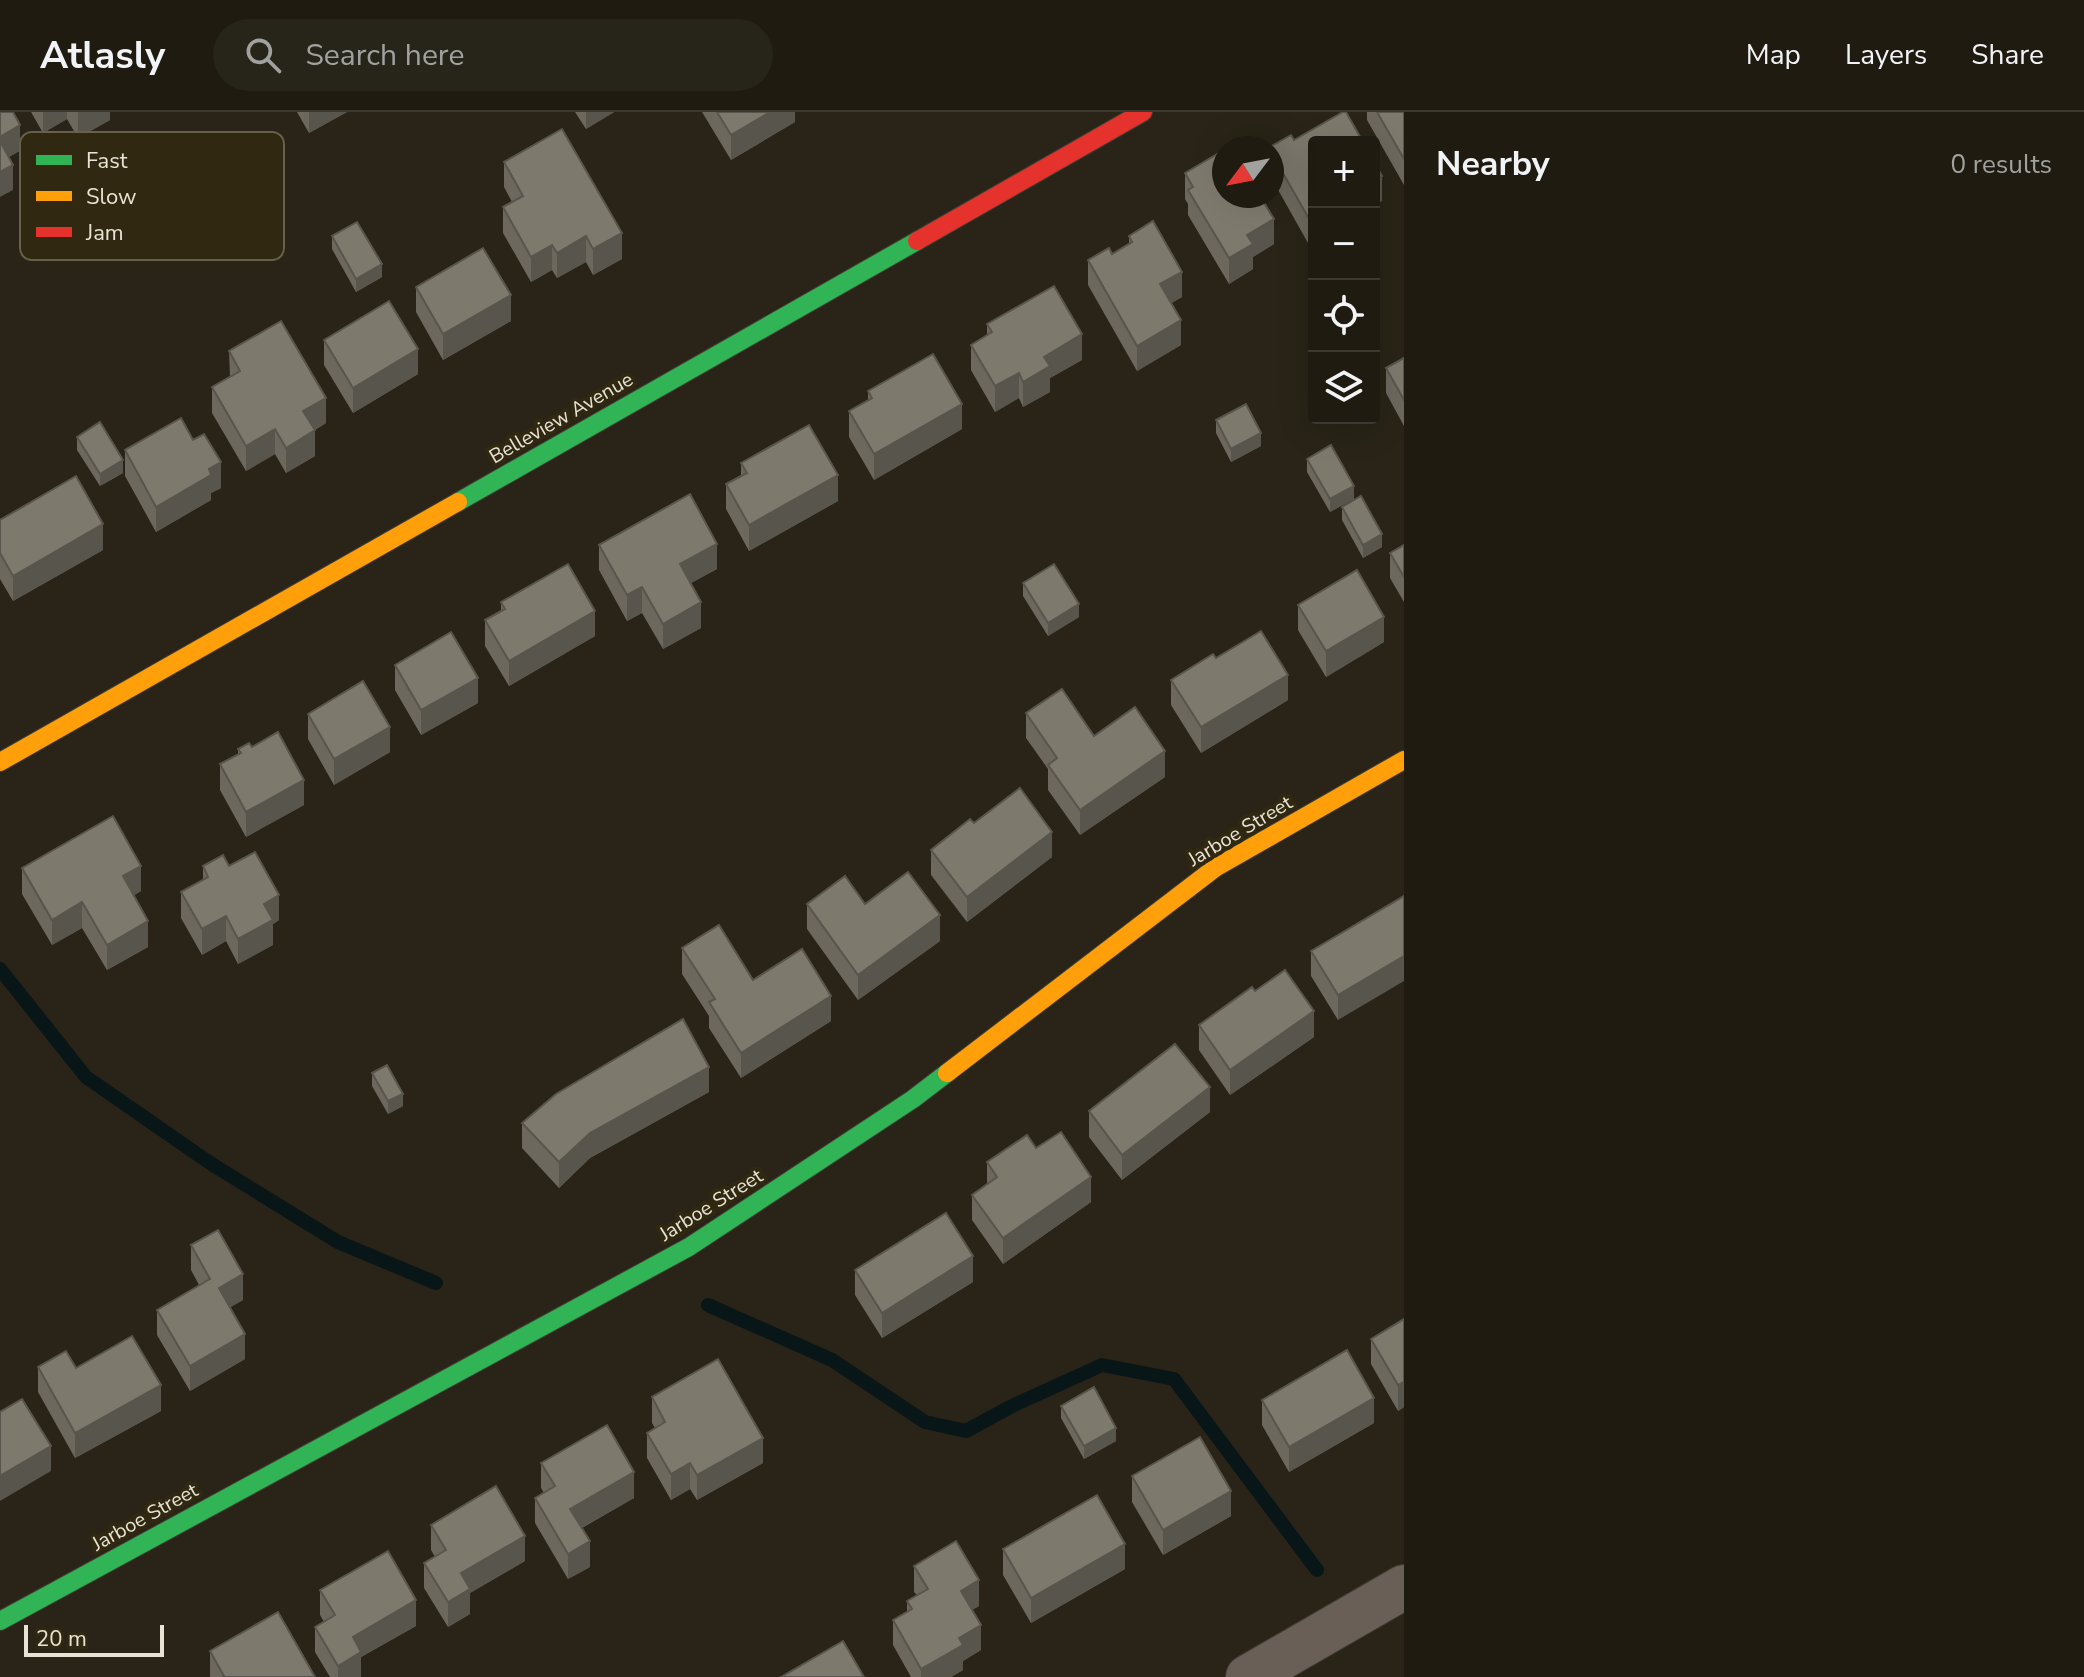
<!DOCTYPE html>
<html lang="en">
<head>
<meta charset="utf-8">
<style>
	:root { --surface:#1f1b11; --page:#27241a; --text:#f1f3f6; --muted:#a1a19f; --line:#3c3931 }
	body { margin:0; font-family:"Nunito Sans",sans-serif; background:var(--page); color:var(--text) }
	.controls { position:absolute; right:24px; top:24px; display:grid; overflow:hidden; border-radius:8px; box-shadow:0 8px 32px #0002 }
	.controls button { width:72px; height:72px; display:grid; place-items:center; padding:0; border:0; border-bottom:2px solid var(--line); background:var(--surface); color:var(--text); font:40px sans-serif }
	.compass { position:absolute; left:1212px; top:24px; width:72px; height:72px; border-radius:50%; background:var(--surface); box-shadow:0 8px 32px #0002; rotate:238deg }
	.scale { position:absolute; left:24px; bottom:20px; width:140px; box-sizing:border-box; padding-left:8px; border:4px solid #e8e3d5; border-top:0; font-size:22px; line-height:28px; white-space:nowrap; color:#e8e3d5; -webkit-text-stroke:6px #302810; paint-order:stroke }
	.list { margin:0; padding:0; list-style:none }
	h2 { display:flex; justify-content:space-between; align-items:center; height:104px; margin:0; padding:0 32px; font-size:34px }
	h2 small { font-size:26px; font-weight:400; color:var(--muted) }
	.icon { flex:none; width:44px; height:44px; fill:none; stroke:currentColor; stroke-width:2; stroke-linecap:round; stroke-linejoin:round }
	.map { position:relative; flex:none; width:1404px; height:1565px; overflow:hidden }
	header { display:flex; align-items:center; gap:48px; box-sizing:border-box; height:112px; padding:0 40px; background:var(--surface); border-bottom:2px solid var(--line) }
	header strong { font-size:38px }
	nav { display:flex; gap:44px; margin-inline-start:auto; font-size:28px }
	.search { width:560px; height:72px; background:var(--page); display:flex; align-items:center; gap:20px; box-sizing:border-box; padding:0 28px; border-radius:44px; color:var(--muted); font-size:30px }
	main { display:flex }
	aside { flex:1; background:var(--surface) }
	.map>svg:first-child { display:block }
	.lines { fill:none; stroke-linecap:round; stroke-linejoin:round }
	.stream { stroke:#081617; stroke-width:14 }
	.street-casing { stroke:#423e33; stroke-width:46 }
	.fast-casing { stroke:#423e33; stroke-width:20 }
	.slow-casing { stroke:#423e33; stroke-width:20 }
	.jam-casing { stroke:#423e33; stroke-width:20 }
	.street { stroke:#695f57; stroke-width:44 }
	.fast { stroke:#30b455; stroke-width:18 }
	.slow { stroke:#ff9f0a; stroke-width:18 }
	.jam { stroke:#e5322d; stroke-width:18 }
	.wall { fill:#6c685e }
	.shaded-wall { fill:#58554c }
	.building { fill:#7d796d; stroke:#58554c; stroke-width:2 }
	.labels { text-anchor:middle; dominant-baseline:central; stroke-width:8; stroke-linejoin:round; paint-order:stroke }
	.street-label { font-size:20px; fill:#e8e3d5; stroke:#302810 }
	.key { fill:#302810; stroke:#67604b; stroke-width:2 }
	.key-label { font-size:22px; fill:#e8e3d5 }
</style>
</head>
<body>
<header>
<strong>Atlasly</strong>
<div class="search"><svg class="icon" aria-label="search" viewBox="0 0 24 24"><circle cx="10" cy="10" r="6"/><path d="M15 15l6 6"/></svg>Search here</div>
<nav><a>Map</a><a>Layers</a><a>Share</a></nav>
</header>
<main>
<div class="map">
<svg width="1404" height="1565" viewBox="0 0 1404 1565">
	<rect width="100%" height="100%" fill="#292417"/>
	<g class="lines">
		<g class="stream">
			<polyline points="0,857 86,965 210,1051 338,1130 436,1171"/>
			<polyline points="708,1193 832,1248 925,1310 966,1319 1012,1294 1102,1253 1174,1267 1317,1458"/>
		</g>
		<defs>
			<polyline id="street" points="1248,1565 1404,1475"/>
			<g id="fast">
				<polyline points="458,390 917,129"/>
				<polyline points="0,1509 689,1135 913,987 947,961"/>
			</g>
			<g id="slow">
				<polyline points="0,650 458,390"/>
				<polyline points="947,961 1215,756 1404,648"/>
			</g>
			<polyline id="jam" points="917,129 1143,0"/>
		</defs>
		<use href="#street" class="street-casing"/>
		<use href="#fast" class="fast-casing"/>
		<use href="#slow" class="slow-casing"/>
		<use href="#jam" class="jam-casing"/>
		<use href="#street" class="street"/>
		<use href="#fast" class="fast"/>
		<use href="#slow" class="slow"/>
		<use href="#jam" class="jam"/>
	</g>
	<g class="wall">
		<polygon points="31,0 110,0 110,8 78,26 67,7 43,21"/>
		<polygon points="297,0 347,0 309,21"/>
		<polygon points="575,0 614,0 586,17"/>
		<polygon points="702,0 795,0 795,10 731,48"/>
		<polygon points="1367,0 1404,0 1404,73 1367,8"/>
		<polygon points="1294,28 1314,30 1314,127 1308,131 1272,67 1272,36"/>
		<polygon points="504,50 622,147 593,163 586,150 557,166 552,158 531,170 503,121 503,95 512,90 504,75"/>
		<polygon points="1185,61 1224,84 1274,132 1253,145 1253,157 1229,172 1188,103 1188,92 1185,87"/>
		<polygon points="332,124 382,165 356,180 332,137"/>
		<polygon points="1129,124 1182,185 1171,191 1181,233 1137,259 1088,173 1088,148 1112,142 1129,132"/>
		<polygon points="416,175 511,209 443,248 416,200"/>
		<polygon points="987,212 1082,248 1050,266 1050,280 1023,295 1019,286 995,300 971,258 971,233 987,223"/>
		<polygon points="324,228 418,262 353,301 324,253"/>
		<polygon points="229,239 326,311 315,318 315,344 286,361 275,342 246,359 212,301 212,275 230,265"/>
		<polygon points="1404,246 1404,314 1386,281 1386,256"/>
		<polygon points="868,279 962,317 874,368 849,325 849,299 868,289"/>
		<polygon points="1216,308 1261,334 1231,350 1216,321"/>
		<polygon points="77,325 123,361 100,374 77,338"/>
		<polygon points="125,338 221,376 211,381 211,388 156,420 125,364"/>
		<polygon points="1307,347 1354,387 1330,400 1307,360"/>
		<polygon points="741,351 838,389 749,439 726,397 726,372 741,363"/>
		<polygon points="1342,395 1382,435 1363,446 1342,408"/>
		<polygon points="0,408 103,438 13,489 0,467"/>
		<polygon points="599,433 717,457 691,471 701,516 663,537 642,501 627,509 599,458"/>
		<polygon points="1404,433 1404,490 1390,466 1390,441"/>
		<polygon points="1023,471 1079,505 1048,524 1023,484"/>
		<polygon points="501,490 595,524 509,574 485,534 485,508 501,499"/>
		<polygon points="1298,493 1384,530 1326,565 1298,518"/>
		<polygon points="1216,546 1288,588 1201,641 1171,593 1171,568"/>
		<polygon points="395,553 478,591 421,623 395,578"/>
		<polygon points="1026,601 1165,665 1080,723 1048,678 1048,657 1026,626"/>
		<polygon points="308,602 390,640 334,673 308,627"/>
		<polygon points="252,635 304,693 246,725 220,678 220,652 238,642 238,637"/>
		<polygon points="974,711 1052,745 967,810 931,763 931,738"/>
		<polygon points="203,754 229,754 279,808 273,812 273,833 238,852 226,829 202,843 181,806 181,780 203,768"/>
		<polygon points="22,756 141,779 134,783 148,835 107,858 82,816 52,833 22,782"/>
		<polygon points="1404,784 1338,908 1311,864 1311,839"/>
		<polygon points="807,792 865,792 940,829 858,888 807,817"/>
		<polygon points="682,836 831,909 741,966 709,916 709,904 682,862"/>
		<polygon points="1255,879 1314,925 1230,983 1199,938 1199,913"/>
		<polygon points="372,961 403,994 388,1002 372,974"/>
		<polygon points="709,980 590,1046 559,1076 522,1036 522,1011"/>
		<polygon points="1089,999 1210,1000 1122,1068 1089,1025"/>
		<polygon points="1036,1036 1091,1090 1003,1152 972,1108 972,1083 987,1072 987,1050"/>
		<polygon points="191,1133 243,1188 230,1195 245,1247 190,1279 157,1223 157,1198 199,1173 191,1158"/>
		<polygon points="855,1158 973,1170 882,1226 855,1183"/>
		<polygon points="1404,1207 1404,1295 1398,1299 1371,1252 1371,1227"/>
		<polygon points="38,1255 76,1256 161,1299 75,1346 38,1280"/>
		<polygon points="652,1285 763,1351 697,1388 690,1377 671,1388 647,1346 647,1321 655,1316 652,1311"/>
		<polygon points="1262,1288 1374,1311 1289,1360 1262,1313"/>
		<polygon points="1061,1294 1116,1329 1084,1347 1061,1306"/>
		<polygon points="541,1351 634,1386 582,1416 590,1455 568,1467 535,1411 535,1386 544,1381 541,1376"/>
		<polygon points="1132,1364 1231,1404 1163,1443 1132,1390"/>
		<polygon points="431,1413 525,1449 470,1481 470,1502 448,1515 424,1476 424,1451 435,1445 431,1438"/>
		<polygon points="1003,1437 1125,1457 1031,1511 1003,1463"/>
		<polygon points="914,1454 979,1494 972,1498 981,1538 963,1549 963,1558 951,1565 911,1565 893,1533 893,1508 907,1500 907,1489 917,1483 914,1480"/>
		<polygon points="320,1478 416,1514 361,1545 361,1565 330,1565 315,1540 315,1515 324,1510 320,1503"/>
		<polygon points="210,1539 315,1565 210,1565"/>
	</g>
	<g class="shaded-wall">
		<polygon points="43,0 67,0 67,7 43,21"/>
		<polygon points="79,0 110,0 110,8 78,26 78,1"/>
		<polygon points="309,0 347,0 309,21"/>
		<polygon points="586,0 614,0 586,17"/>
		<polygon points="770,0 795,0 795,10 731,48 731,23"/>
		<polygon points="20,13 20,39 0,50 0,25"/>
		<polygon points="13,53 13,78 0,85 0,60"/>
		<polygon points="1382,64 1382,89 1374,93 1374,68"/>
		<polygon points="1314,102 1314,127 1308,131 1308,105"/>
		<polygon points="1274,107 1274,132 1253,145 1253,157 1229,172 1229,146 1247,123"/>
		<polygon points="622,121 622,147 593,163 593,137"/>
		<polygon points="586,124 586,150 557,166 557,141"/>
		<polygon points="552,133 552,158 531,170 531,145"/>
		<polygon points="382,152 382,165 356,180 356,167"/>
		<polygon points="1182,160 1182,185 1160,198 1160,172"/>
		<polygon points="511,183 511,209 443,248 443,222"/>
		<polygon points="1181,208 1181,233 1137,259 1137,234"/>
		<polygon points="1082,222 1082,248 1050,266 1050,280 1023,295 1023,270 1044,245"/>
		<polygon points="418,237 418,262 353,301 353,276"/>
		<polygon points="1019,261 1019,286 995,300 995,274"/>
		<polygon points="326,286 326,311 303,325 303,299"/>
		<polygon points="962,292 962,317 874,368 874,342"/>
		<polygon points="275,317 275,342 246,359 246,334"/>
		<polygon points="315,318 315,344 286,361 286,336"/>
		<polygon points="1261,321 1261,334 1231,350 1231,337"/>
		<polygon points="123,348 123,361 100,374 100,362"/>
		<polygon points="221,350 221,376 211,381 211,388 156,420 156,395 209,357"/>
		<polygon points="838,363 838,389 749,439 749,413"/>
		<polygon points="1354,374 1354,387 1330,400 1330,387"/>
		<polygon points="103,412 103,438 13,489 13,464"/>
		<polygon points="1382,422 1382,435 1363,446 1363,433"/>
		<polygon points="717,432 717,457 680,477 680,452"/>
		<polygon points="642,475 642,501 627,509 627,483"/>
		<polygon points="701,490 701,516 663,537 663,512"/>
		<polygon points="1079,492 1079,505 1048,524 1048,511"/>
		<polygon points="595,499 595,524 509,574 509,549"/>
		<polygon points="1384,505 1384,530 1326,565 1326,539"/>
		<polygon points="1288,563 1288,588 1201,641 1201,615"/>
		<polygon points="478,566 478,591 421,623 421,598"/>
		<polygon points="390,615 390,640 334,673 334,647"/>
		<polygon points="1165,639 1165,665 1080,723 1080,698"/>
		<polygon points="304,668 304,693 246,725 246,700"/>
		<polygon points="1052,720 1052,745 967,810 967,785"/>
		<polygon points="141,754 141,779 123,790 123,764"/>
		<polygon points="279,783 279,808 273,812 273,833 238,852 238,827 264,792"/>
		<polygon points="82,790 82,816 52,833 52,808"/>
		<polygon points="940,803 940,829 858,888 858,863"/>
		<polygon points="226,804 226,829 202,843 202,817"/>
		<polygon points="148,809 148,835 107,858 107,833"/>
		<polygon points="1404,844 1404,869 1338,908 1338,883"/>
		<polygon points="831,884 831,909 741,966 741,941"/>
		<polygon points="1314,899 1314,925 1230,983 1230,958"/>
		<polygon points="709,955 709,980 590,1046 559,1076 559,1050 590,1021"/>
		<polygon points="1210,975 1210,1000 1122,1068 1122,1043"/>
		<polygon points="403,982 403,994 388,1002 388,989"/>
		<polygon points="1091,1065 1091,1090 1003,1152 1003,1126"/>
		<polygon points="973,1144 973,1170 882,1226 882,1201"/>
		<polygon points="243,1162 243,1188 219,1202 219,1176"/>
		<polygon points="245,1222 245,1247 190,1279 190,1254"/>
		<polygon points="1404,1270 1404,1295 1398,1299 1398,1273"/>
		<polygon points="161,1273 161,1299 75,1346 75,1321"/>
		<polygon points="1374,1286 1374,1311 1289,1360 1289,1335"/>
		<polygon points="1116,1316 1116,1329 1084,1347 1084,1334"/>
		<polygon points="763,1326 763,1351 697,1388 697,1363"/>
		<polygon points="51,1334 51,1359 0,1389 0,1364"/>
		<polygon points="690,1351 690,1377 671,1388 671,1362"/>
		<polygon points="634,1360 634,1386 570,1422 570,1397"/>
		<polygon points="1231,1379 1231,1404 1163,1443 1163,1418"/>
		<polygon points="525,1424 525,1449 470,1481 470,1502 448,1515 448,1490 461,1461"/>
		<polygon points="590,1429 590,1455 568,1467 568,1442"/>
		<polygon points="1125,1432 1125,1457 1031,1511 1031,1486"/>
		<polygon points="979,1468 979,1494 961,1504 961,1479"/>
		<polygon points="416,1488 416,1514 361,1545 361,1565 338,1565 338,1554 353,1525"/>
		<polygon points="981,1513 981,1538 963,1549 963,1558 951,1565 921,1565 921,1557 959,1526"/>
	</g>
	<g class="building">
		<polygon points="0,0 13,0 20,13 0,25"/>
		<polygon points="717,0 770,0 731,23"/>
		<polygon points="1343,0 1346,0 1363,30 1314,30 1314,102 1308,105 1272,42 1272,36 1268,36 1291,23 1294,28"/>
		<polygon points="1377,0 1404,0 1404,47"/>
		<polygon points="562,17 622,121 593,137 586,124 557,141 552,133 531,145 503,95 523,84 504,50"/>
		<polygon points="0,29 13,53 0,60"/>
		<polygon points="1224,38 1224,84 1260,84 1274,107 1247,123 1253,132 1229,146 1188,78 1193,75 1185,61"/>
		<polygon points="1374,50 1382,64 1374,68"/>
		<polygon points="1153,109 1182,160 1160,172 1181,208 1137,234 1088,148 1109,136 1112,142 1132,130 1129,124"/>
		<polygon points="357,110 382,152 356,167 332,124"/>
		<polygon points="483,136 511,183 443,222 416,175"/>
		<polygon points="1054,174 1082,222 1044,245 1050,254 1023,270 1019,261 995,274 971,233 992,220 987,212"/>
		<polygon points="389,189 418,237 353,276 324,228"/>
		<polygon points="281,209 326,286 303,299 315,318 286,336 275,317 246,334 212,275 240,259 229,239"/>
		<polygon points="933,242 962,292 874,342 849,299 872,286 868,279"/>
		<polygon points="1404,246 1404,288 1386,256"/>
		<polygon points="1246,292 1261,321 1231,337 1216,308"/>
		<polygon points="181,306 193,328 204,322 221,350 209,357 211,363 156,395 125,338"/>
		<polygon points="100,310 123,348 100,362 77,325"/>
		<polygon points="809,313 838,363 749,413 726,372 747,361 741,351"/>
		<polygon points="1331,333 1354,374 1330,387 1307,347"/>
		<polygon points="76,364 103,412 13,464 0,441 0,408"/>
		<polygon points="690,382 717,432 680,452 701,490 663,512 642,475 627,483 599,433"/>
		<polygon points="1361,384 1382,422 1363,433 1342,395"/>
		<polygon points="1404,433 1404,465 1390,441"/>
		<polygon points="568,452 595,499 509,549 485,508 505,497 501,490"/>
		<polygon points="1054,452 1079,492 1048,511 1023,471"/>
		<polygon points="1357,458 1384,505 1326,539 1298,493"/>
		<polygon points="1261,519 1288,563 1201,615 1171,568 1213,542 1216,546"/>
		<polygon points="451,520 478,566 421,598 395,553"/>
		<polygon points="363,569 390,615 334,647 308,602"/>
		<polygon points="1062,577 1094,624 1135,595 1165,639 1080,698 1048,653 1057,646 1026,601"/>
		<polygon points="278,620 304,668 246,700 220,652 241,641 238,637 249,631 252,635"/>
		<polygon points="1020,676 1052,720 967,785 931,738 970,707 974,711"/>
		<polygon points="113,704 141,754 123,764 148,809 107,833 82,790 52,808 22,756"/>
		<polygon points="255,740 279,783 264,792 273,808 238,827 226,804 202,817 181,780 208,765 203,754 223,743 229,754"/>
		<polygon points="908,760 940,803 858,863 807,792 845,764 865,792"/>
		<polygon points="1404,784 1404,844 1338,883 1311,839"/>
		<polygon points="719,813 753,868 802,837 831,884 741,941 709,890 715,887 682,836"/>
		<polygon points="1285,858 1314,899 1230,958 1199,913 1252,875 1255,879"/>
		<polygon points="683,907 709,955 590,1021 559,1050 522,1011 556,982"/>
		<polygon points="1175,932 1210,975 1122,1043 1089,999"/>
		<polygon points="387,953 403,982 388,989 372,961"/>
		<polygon points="1061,1020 1091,1065 1003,1126 972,1083 997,1065 987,1050 1027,1023 1036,1036"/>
		<polygon points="946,1101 973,1144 882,1201 855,1158"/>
		<polygon points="218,1118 243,1162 219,1176 245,1222 190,1254 157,1198 210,1167 191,1133"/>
		<polygon points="1404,1207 1404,1270 1398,1273 1371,1227"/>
		<polygon points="132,1224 161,1273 75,1321 38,1255 66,1239 76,1256"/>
		<polygon points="1347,1238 1374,1286 1289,1335 1262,1288"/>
		<polygon points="718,1247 763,1326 697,1363 690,1351 671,1362 647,1321 665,1310 652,1285"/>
		<polygon points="1094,1275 1116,1316 1084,1334 1061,1294"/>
		<polygon points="22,1287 51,1334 0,1364 0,1300"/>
		<polygon points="607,1313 634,1360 570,1397 590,1429 568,1442 535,1386 555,1374 541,1351"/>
		<polygon points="1200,1325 1231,1379 1163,1418 1132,1364"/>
		<polygon points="496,1374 525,1424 461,1461 470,1477 448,1490 424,1451 446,1438 431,1413"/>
		<polygon points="1097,1383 1125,1432 1031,1486 1003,1437"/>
		<polygon points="956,1429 979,1468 961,1479 981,1513 959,1526 963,1533 921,1557 893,1508 912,1497 907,1489 928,1477 914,1454"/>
		<polygon points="388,1439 416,1488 353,1525 361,1540 338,1554 315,1515 335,1503 320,1478"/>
		<polygon points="278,1500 315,1565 222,1565 224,1564 210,1539"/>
		<polygon points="843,1529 864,1565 781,1565"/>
	</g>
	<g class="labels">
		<g class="street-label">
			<text transform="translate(561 306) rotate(-30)">Belleview Avenue</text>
			<text transform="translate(1240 719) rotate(-31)">Jarboe Street</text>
			<text transform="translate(711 1093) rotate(-32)">Jarboe Street</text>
			<text transform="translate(145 1405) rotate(-29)">Jarboe Street</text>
		</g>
	</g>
	<rect x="20" y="20" width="264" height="128" rx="12" class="key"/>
	<rect x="36" y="43" width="36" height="10" fill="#30b455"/>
	<rect x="36" y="79" width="36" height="10" fill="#ff9f0a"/>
	<rect x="36" y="115" width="36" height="10" fill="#e5322d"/>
	<g class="key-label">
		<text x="86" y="56">Fast</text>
		<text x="86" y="92">Slow</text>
		<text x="86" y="128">Jam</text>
	</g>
</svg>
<div class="controls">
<button>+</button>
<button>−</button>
<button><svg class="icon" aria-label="locate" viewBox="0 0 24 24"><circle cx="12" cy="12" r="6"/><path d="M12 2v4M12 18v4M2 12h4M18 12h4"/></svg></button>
<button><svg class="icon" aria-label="layers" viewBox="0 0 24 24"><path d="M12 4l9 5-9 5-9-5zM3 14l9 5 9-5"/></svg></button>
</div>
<svg class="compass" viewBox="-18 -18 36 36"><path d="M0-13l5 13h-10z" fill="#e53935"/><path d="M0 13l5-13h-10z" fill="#a1a19f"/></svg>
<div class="scale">20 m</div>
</div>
<aside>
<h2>Nearby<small>0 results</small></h2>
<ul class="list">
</ul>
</aside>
</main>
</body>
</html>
